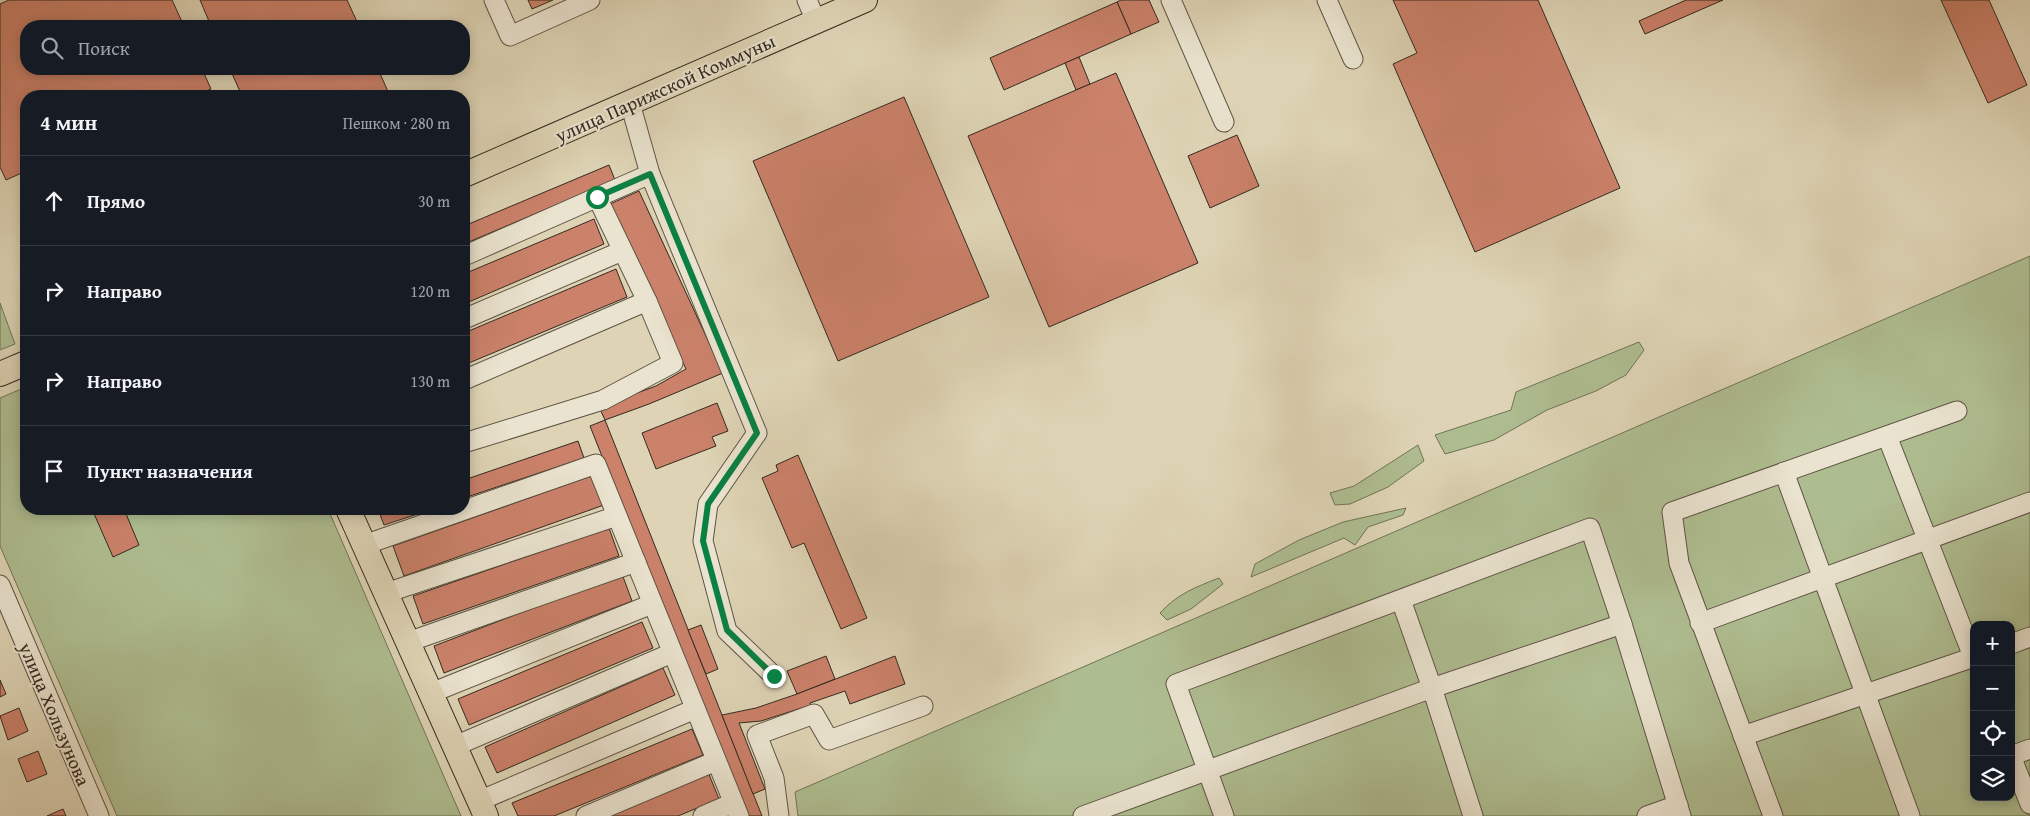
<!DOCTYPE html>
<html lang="ru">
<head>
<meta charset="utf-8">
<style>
	:root { --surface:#171b24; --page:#20242c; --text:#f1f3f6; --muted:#9ea1a6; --line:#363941 }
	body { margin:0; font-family:"Gentium Book Plus",serif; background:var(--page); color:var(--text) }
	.controls { position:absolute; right:15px; bottom:15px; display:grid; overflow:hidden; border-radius:10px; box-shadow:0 2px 12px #0003 }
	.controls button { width:45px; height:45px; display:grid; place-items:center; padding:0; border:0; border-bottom:1px solid var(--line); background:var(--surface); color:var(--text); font:25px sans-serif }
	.stop { position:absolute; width:15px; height:15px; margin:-11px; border:4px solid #0b8043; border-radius:50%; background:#fff }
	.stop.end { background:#0b8043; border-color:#fff; box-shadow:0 1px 5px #0008 }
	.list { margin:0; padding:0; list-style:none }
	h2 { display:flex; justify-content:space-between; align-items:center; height:65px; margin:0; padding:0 20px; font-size:21px }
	h2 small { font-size:16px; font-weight:400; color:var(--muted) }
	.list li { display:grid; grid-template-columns:32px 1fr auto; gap:15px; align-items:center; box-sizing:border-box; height:90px; padding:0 20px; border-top:1px solid var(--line) }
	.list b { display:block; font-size:19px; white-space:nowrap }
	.list em { font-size:16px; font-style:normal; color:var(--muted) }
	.icon { flex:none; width:28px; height:28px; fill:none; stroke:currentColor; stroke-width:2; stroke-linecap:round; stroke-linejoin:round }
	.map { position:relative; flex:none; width:2030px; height:816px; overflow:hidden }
	.search { position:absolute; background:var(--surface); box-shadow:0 2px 12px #0003; left:20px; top:20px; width:450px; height:55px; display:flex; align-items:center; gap:12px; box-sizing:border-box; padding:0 18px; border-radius:20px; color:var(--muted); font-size:19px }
	.panel { position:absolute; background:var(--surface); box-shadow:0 2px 12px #0003; left:20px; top:90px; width:450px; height:425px; border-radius:20px }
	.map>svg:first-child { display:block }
	.green { fill:#aebd90; stroke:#707458; fill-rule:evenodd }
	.building { fill:#cb816a; stroke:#332a20 }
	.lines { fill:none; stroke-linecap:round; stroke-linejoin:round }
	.minor-casing { stroke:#5e5445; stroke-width:21 }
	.major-casing { stroke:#332a20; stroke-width:26 }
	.minor { stroke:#eae3cf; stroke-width:19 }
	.major { stroke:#ded4b5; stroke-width:24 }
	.route { stroke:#0b8043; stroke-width:6 }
	.labels { text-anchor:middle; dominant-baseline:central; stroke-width:4; stroke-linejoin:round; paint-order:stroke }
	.street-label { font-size:19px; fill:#332a20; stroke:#eae3cf }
</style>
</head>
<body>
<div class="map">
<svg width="2030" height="816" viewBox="0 0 2030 816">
	<rect width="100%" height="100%" fill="#ded4b5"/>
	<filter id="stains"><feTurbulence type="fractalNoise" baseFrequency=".004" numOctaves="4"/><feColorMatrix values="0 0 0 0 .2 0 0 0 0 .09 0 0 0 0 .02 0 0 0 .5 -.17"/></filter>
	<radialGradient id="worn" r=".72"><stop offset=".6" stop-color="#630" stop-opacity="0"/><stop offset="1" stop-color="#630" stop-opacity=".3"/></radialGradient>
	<g class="green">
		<path d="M 2030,256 L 2030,816 L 798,816 L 795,792 ZM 1974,625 L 2011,625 L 2011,797 L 1974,797 Z"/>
		<polygon points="0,303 15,344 0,350"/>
		<polygon points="1639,342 1644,350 1626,375 1596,391 1547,410 1494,440 1445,454 1435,435 1511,410 1516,392"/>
		<polygon points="26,387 26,509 328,509 461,816 117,816 0,546 0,398"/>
		<polygon points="1418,445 1424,461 1388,487 1350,504 1335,505 1330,493 1354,486"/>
		<polygon points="1406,508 1403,515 1368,527 1355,545 1344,538 1251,577 1255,564 1299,540 1343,522"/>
		<path d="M 1219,578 L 1223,584 L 1191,609 L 1167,620 L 1160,613 C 1177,594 1196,587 1219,578 Z"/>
	</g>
	<g class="building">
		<polygon points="9,0 172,0 184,26 26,26 26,69 202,69 211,89 194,96 26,96 26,171 6,180 0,167 0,4"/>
		<polygon points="200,0 347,0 359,26 211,26"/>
		<polygon points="528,0 553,0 532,9"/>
		<polygon points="1121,0 1149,0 1159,22 1131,34 1117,2"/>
		<polygon points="1393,0 1538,0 1620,188 1475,252 1393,64 1417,53"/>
		<polygon points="1686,0 1723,0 1645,34 1639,21"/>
		<polygon points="1941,0 1989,0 2027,85 1988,103"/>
		<polygon points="1117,2 1131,34 1004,90 990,58"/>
		<polygon points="1079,57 1090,84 1076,90 1065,63"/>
		<polygon points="230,69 378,69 390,96 242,96"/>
		<polygon points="1116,73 1198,263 1049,327 968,136"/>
		<polygon points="904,97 989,297 838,361 753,161"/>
		<polygon points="1237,135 1259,186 1210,208 1188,156"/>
		<polygon points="609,165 615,180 464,244 464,226"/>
		<polygon points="639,191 723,373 649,404 605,420 599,407 656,386 686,369 610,204"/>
		<polygon points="594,219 604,244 464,304 464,274"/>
		<polygon points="616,269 627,297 464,365 464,333"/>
		<polygon points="717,403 728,431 712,437 716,446 656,469 642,433"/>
		<polygon points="605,420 762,816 745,816 590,426"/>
		<polygon points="578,441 584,458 464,498 464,480"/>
		<polygon points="798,455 867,618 841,629 804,543 792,548 762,478 778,471 776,465"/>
		<polygon points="594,475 604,505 404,576 393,546"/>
		<polygon points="92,509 124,509 139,545 113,557"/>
		<polygon points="378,509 433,509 384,525"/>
		<polygon points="609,528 619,556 423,624 413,596"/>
		<polygon points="622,574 632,601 444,673 434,646"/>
		<polygon points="642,622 653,648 469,725 458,699"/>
		<polygon points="701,625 718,669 706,674 688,630"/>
		<polygon points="826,656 835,679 797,694 787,671"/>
		<polygon points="895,656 905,684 850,704 845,691 810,703 811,705 761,721 739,723 765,789 753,794 722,715 756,708 797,694"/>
		<polygon points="663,668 675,695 497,773 485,747"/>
		<polygon points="0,680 6,694 0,697"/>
		<polygon points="19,708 28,731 8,740 0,716"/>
		<polygon points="692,729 703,755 554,816 518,816 512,803"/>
		<polygon points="38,751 47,774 27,782 18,759"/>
		<polygon points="708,772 719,799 678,816 601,816"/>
		<polygon points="63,809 66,816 47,816"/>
	</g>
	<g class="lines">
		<defs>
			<g id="minor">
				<polyline points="494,0 510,36 590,0"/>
				<polyline points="807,0 816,21"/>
				<polyline points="1171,0 1224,122"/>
				<polyline points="1327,0 1353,59"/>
				<polyline points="630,103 650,174 757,433 708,504 703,541 727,631 774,676"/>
				<polyline points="464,256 650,174"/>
				<polyline points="464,319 622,251"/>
				<polyline points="464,380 647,301"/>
				<polyline points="1887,436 1974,659"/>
				<polyline points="464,443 603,400 673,363 647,301 597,197"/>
				<polyline points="1784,472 1910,816"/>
				<polyline points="364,545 596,464 739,816"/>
				<polyline points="0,585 99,816"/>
				<polyline points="386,593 617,516"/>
				<polyline points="1401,600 1432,688 1622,624"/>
				<polyline points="1700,623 2030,502"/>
				<polyline points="408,642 636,562"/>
				<polyline points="2011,644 2030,637"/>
				<polyline points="431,693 652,604"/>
				<polyline points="1743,736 1974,657"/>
				<polyline points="455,746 672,653"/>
				<polyline points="2030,749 2011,756 2030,804"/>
				<polyline points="479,801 695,709"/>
				<polyline points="586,816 716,761"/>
				<polyline points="703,816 733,803"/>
				<polyline points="779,816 774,778 757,735 814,714 829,740 923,706"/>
				<polyline points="1083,816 1432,688 1473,816"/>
				<polyline points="1224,816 1176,684 1590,528 1622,624 1681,816"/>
				<polyline points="1647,816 1678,805"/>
				<polyline points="1773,816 1679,563 1672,512 1957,411"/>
			</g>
			<g id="major">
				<polyline points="464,175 865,0"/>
				<polyline points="0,374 26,363"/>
				<polyline points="348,509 486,816"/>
			</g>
		</defs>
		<use href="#minor" class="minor-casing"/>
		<use href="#major" class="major-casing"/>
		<use href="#minor" class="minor"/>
		<use href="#major" class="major"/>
	</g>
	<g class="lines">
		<polyline class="route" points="597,197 650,174 757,433 708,504 703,541 727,630 774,676"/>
	</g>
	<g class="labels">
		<g class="street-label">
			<text transform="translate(665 88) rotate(-24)">улица Парижской Коммуны</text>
			<text transform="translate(55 714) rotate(67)">улица Хользунова</text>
		</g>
	</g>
	<rect width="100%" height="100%" filter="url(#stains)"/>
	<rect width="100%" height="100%" fill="url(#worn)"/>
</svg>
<div class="controls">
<button>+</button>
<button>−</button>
<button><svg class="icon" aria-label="locate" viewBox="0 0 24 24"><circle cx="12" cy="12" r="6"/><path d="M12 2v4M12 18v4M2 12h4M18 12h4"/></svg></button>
<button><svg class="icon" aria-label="layers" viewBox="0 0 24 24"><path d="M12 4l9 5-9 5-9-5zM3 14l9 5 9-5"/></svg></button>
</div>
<div class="stop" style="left:597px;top:197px"></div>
<div class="stop end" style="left:774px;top:676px"></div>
<div class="search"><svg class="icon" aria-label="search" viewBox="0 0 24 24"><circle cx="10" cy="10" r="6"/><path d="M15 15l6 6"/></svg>Поиск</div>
<section class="panel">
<h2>4 мин<small>Пешком · 280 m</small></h2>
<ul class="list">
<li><svg class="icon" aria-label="ahead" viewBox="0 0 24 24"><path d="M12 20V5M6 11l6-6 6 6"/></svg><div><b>Прямо</b></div><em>30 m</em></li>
<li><svg class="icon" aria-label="right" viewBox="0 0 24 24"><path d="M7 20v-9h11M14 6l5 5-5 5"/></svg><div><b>Направо</b></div><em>120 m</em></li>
<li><svg class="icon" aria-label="right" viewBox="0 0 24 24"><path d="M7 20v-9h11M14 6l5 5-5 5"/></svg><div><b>Направо</b></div><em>130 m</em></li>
<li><svg class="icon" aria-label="arrive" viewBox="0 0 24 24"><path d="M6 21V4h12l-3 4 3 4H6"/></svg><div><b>Пункт назначения</b></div></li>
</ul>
</section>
</div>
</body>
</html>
